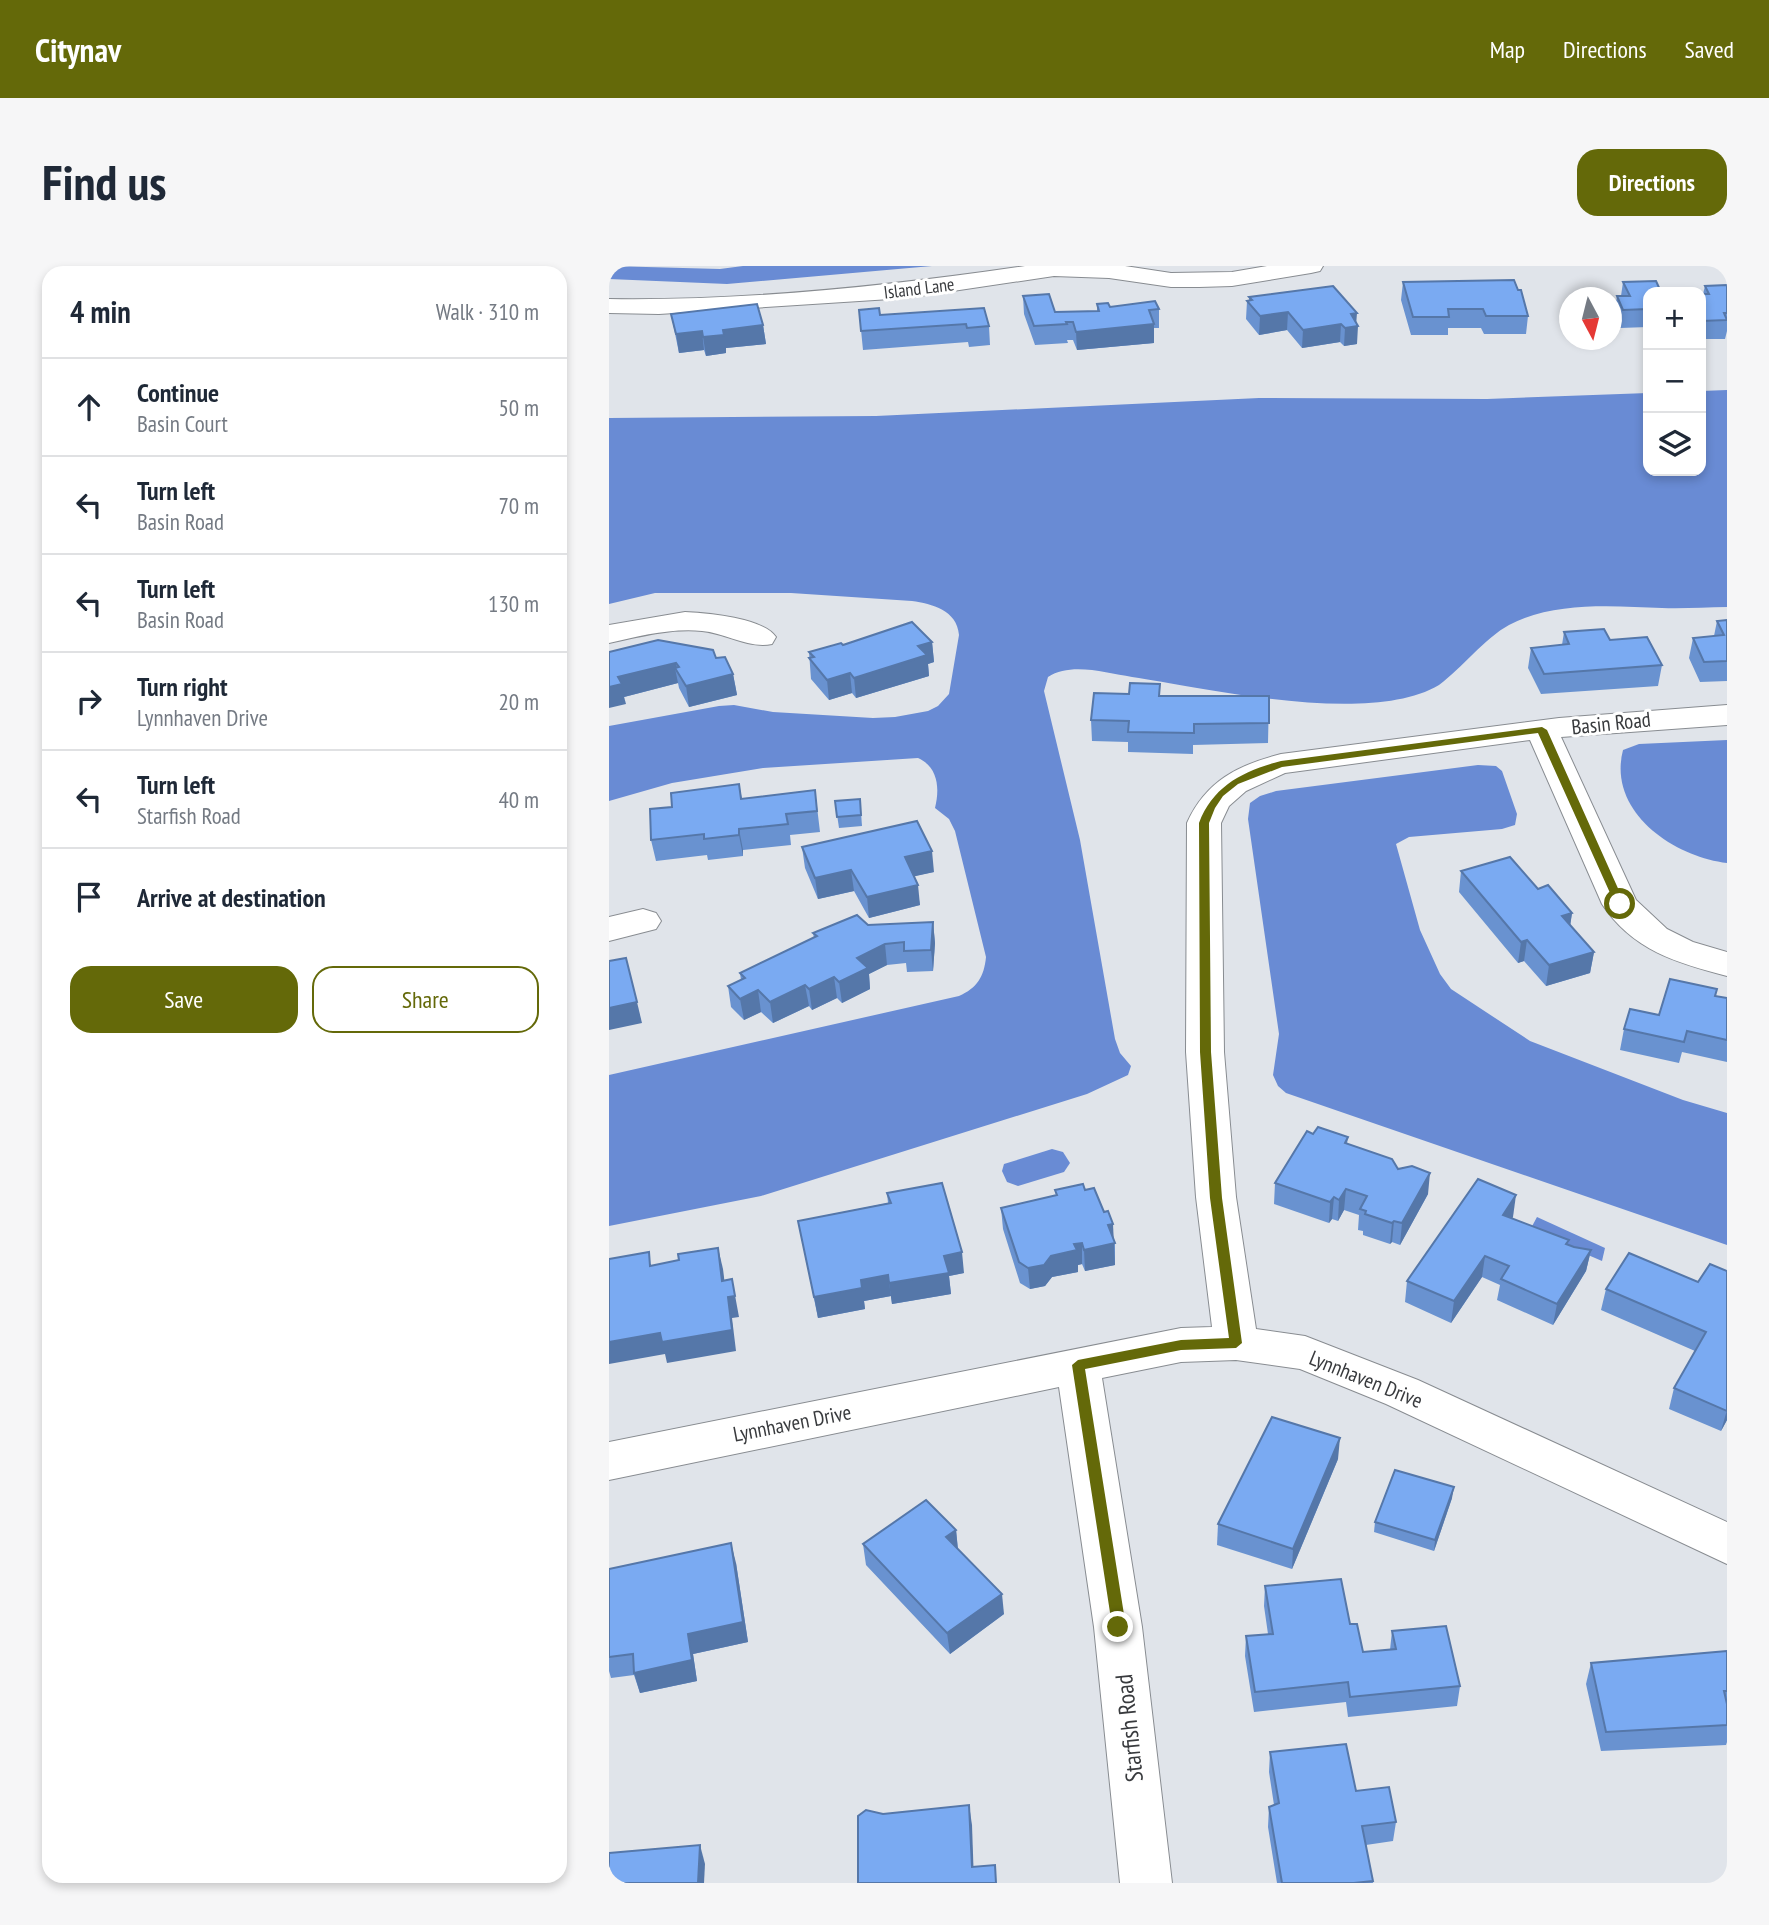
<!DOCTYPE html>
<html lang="en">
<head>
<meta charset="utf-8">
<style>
	:root { --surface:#fff; --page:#f6f6f7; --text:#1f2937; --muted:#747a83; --line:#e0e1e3; --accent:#646909 }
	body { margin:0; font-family:"PT Sans Narrow",sans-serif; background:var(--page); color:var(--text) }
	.controls { position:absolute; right:21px; top:21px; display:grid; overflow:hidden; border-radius:14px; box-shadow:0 4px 10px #0003 }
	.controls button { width:63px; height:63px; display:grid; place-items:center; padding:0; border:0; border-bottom:2px solid var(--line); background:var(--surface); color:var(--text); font:35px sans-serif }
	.compass { position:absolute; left:950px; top:21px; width:63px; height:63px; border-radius:50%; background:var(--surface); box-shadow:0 4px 10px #0003; rotate:173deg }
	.stop { position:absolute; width:21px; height:21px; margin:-16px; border:5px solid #646909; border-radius:50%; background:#fff }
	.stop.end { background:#646909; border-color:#fff; box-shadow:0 2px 7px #0008 }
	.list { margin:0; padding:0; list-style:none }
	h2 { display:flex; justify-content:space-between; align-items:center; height:91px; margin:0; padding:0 28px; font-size:30px }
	h2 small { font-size:23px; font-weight:400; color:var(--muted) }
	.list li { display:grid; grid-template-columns:46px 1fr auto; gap:21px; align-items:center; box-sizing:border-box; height:98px; padding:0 28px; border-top:2px solid var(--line) }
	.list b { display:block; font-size:26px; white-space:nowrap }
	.list p { margin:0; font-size:23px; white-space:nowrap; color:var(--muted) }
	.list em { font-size:23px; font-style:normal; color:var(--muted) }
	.actions { display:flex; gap:14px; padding:21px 28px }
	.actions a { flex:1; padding:16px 0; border:2px solid var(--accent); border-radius:21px; text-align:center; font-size:24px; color:var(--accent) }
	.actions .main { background:var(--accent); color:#fff }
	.icon { flex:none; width:38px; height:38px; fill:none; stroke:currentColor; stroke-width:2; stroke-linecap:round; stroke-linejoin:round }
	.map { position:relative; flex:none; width:1118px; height:1617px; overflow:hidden; border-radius:21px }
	header { display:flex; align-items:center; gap:42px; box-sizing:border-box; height:98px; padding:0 35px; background:var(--accent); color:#fff }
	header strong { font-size:33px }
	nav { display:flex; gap:38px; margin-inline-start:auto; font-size:24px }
	.intro { display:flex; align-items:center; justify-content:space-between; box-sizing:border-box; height:168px; padding:0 42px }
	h1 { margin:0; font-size:49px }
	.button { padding:18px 32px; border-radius:21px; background:var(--accent); color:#fff; font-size:24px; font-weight:700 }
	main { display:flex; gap:42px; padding:0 42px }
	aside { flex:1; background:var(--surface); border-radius:21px; box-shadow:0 4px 10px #0003 }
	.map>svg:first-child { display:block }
	.water { fill:#698bd4 }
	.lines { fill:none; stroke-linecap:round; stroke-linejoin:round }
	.minor-casing { stroke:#888c91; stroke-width:2 }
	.minor { fill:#fff; fill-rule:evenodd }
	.wall { fill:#6992d0 }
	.shaded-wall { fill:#5577a9 }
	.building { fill:#7aaaf2; stroke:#5577a9; stroke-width:2 }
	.route { fill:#646909 }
	.labels { text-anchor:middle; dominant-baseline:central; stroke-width:6; stroke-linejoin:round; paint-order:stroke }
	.far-street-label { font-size:18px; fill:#393b3e; stroke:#fff }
	.street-label { font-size:21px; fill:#393b3e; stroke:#fff }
	.near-street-label { font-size:24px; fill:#393b3e; stroke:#fff }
</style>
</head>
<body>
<header>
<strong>Citynav</strong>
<nav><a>Map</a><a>Directions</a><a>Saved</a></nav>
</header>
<div class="intro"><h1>Find us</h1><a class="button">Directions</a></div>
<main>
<aside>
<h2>4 min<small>Walk · 310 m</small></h2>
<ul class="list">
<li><svg class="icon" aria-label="ahead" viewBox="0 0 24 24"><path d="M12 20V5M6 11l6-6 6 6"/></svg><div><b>Continue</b><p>Basin Court</p></div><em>50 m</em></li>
<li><svg class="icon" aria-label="left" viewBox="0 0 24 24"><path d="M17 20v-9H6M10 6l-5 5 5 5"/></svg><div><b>Turn left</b><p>Basin Road</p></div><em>70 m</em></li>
<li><svg class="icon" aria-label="left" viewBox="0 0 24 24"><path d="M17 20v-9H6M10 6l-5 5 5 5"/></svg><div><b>Turn left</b><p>Basin Road</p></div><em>130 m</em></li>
<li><svg class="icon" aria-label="right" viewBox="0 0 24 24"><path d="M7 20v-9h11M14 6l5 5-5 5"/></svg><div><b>Turn right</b><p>Lynnhaven Drive</p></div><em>20 m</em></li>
<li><svg class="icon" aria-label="left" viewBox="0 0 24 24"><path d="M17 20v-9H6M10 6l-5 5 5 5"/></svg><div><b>Turn left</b><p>Starfish Road</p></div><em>40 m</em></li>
<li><svg class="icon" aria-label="arrive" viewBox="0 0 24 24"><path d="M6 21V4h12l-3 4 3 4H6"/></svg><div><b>Arrive at destination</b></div></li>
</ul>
<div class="actions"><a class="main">Save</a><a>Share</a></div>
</aside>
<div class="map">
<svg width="1118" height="1617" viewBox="0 0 1118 1617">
	<rect width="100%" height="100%" fill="#e0e4ea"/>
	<g class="water">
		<polygon points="0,0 111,3 134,0 323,0 118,18 0,13"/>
		<path d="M 1118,124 L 1118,341 C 1096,341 1075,343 1053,342 C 1004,340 945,335 900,359 C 876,372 853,402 830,419 C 761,460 602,423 523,411 C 497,407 462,396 439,411 L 435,425 L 471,574 L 506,773 L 511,787 L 522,800 L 519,809 L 478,828 L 152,930 L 0,960 L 0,809 L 350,730 C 368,722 375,711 377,691 L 346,565 L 340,553 L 326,542 C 331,522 329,501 309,492 L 154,502 L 63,517 L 0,535 L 0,460 L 110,440 L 125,439 L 164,446 L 264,452 L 286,451 L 319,445 L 329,440 L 340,428 L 350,369 C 348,344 323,338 303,335 L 182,327 L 46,327 L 0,338 L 0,152 L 267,150 L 650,132 L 878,133 L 1039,127 L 1039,205 L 1092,205 L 1092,125 Z"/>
		<path d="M 1118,474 L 1118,597 C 1065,591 998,546 1014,484 L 1030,478 Z"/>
		<polygon points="869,499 887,500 893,505 908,548 906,559 893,563 800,571 787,578 811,664 831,708 842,723 921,775 1074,834 1118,847 1118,979 677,827 669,820 664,809 670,768 639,553 641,537 651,530 667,525"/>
		<polygon points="443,883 454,886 461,897 455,906 409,920 398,916 393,905 395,898"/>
		<polygon points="928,951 996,982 993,995 921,964"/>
	</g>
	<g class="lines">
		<defs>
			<g id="minor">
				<path d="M 416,0 L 516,0 L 562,7 L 623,6 L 658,0 L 714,0 L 711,5 L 702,7 L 623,20 L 590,21 L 562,21 L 500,12 L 445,10 L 297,32 L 50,48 L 0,47 L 0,33 C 138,35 280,20 416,0 Z"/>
				<path d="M 76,346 C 99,347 154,352 167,371 L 163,378 C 140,383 117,367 93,365 C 62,362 31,370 0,377 L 0,359 Z"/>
				<path d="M 1118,439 L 1118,459 L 952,471 L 1027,634 L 1058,663 L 1084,676 L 1118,686 L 1118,710 C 1068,697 1023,684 993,638 L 921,474 L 676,507 L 637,525 L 620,540 L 612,557 L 615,786 L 627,931 L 647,1063 L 696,1070 L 809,1114 L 1118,1256 L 1118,1298 L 777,1138 L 691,1103 L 627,1094 L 572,1096 L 493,1112 L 533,1361 L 563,1617 L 511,1617 L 485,1361 L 450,1121 L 0,1214 L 0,1176 L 572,1062 L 603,1061 L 587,931 L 577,786 L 578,557 C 597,515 629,499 672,488 L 950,452 Z"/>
				<polygon points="34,643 47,647 52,655 47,663 0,675 0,651"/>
			</g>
		</defs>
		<use href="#minor" class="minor-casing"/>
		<use href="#minor" class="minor"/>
	</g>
	<g class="wall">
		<polygon points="794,16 919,50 917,68 875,68 872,62 839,62 839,69 802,69 792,34"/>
		<polygon points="1014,16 1039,26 1039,61 1011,62 1005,49 1008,30 1012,30"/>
		<polygon points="1118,19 1118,65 1116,73 1092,73 1092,28 1094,28 1096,20"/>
		<polygon points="414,30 446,46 488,45 488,38 501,41 550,43 550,62 545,62 545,77 468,84 464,74 458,74 459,77 426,79 415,48"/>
		<polygon points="640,31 747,57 748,78 735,80 731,76 693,82 678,64 650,69 637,53 638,35 640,34"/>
		<polygon points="250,44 271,49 380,60 381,79 360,81 359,76 254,84"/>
		<polygon points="62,48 154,59 157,78 117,82 117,87 97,90 95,84 70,87"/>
		<polygon points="1118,354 1118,415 1091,416 1080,392 1084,372 1105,370 1108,355"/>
		<polygon points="955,366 1053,399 1049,420 932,428 919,402 922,382 953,379"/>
		<polygon points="323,376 325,396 319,398 320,410 247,432 243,427 220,434 202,413 200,386 234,379"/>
		<polygon points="0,386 107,392 124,408 128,429 80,441 70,422 69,417 15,431 17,438"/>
		<polygon points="551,418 551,430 660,430 659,477 584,479 584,488 519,486 519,476 483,475 482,454 520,428"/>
		<polygon points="130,518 133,533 206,524 211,566 181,569 182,579 134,584 134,590 99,594 98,589 47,595 42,574 63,541"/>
		<polygon points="251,533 253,560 230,562 226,535"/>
		<polygon points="193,581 325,606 305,610 311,639 260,652 245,625 209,633 196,602"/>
		<polygon points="852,605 929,623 963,647 961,659 985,686 981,707 937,720 915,695 909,697 850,626"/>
		<polygon points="324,656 326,677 324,705 298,706 297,697 278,699 260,708 261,723 233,737 228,732 203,744 200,740 164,757 152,746 135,754 122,741 119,720 132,714 131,707 205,672 204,667 259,659"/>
		<polygon points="1107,730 1118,732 1118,796 1073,786 1070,797 1011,784 1015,763 1050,749"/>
		<polygon points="704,868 739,871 738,878 789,903 819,928 791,979 783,976 781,978 754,969 754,965 749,964 750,949 735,944 729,955 723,953 720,957 665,938 666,917"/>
		<polygon points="446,924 476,924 505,974 506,977 506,999 476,1005 473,998 469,999 469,1006 443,1011 436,1020 421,1023 411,1017 394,963 392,942 447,930"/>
		<polygon points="278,927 355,1007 340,1010 342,1028 283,1038 282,1030 255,1035 256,1043 209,1052 189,955 279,937"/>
		<polygon points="904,951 903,953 959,978 965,981 982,984 977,1005 944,1059 888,1034 891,1019 873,1011 842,1057 796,1036 798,1015"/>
		<polygon points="1118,1005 1118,1154 1112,1165 1060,1143 1065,1122 1086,1085 992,1044 997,1023 1089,1016"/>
		<polygon points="729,1193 683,1303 608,1279 609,1258"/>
		<polygon points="843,1232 825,1285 765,1266 766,1256"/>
		<polygon points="347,1264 349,1283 395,1348 341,1388 257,1299 254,1278"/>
		<polygon points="127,1297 139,1376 84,1388 88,1415 31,1427 25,1409 2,1412 0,1405 0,1303"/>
		<polygon points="656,1320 741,1358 754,1386 781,1384 783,1365 851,1420 848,1440 739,1451 737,1436 645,1446 636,1390 637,1370 659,1368 655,1340"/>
		<polygon points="1118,1385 1118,1476 1117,1479 992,1485 977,1418 982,1397"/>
		<polygon points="661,1486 747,1525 787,1556 784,1575 757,1579 764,1617 668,1617 659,1561 660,1541 665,1539 660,1506"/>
	</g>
	<g class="shaded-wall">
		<polygon points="679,46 678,64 650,69 651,50"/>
		<polygon points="748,47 747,60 749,60 748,78 735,80 736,62 742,48"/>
		<polygon points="545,58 545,77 468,84 467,66"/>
		<polygon points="732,58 731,76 693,82 694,64"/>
		<polygon points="154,59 157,78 117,82 117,87 97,90 94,71 114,64"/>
		<polygon points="93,65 95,84 70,87 67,68"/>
		<polygon points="323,376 325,396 319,398 320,410 247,432 245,412 309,380"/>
		<polygon points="67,397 69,408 66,402 69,417 15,431 17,438 0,442 0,421 9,411"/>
		<polygon points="241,407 243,427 220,434 218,414"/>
		<polygon points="124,408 128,429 80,441 77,420"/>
		<polygon points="130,563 134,584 134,590 130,569"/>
		<polygon points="323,585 325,606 298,612 296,591"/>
		<polygon points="242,604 245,625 209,633 206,612"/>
		<polygon points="309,619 311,639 260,652 258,631"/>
		<polygon points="963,647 960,668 953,650"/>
		<polygon points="324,656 326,677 324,705 322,684"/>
		<polygon points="918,674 915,695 909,697 912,676"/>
		<polygon points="276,678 278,699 260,708 261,723 233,737 230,716 248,692"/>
		<polygon points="985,686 981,707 937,720 940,699"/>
		<polygon points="225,711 228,732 203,744 200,723"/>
		<polygon points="196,719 200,740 164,757 161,736"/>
		<polygon points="149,724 152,746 135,754 131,733"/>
		<polygon points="28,736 33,757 0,764 0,742"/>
		<polygon points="821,907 819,928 791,979 793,957"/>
		<polygon points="737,923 735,944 729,955 730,934"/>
		<polygon points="907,929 904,951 890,970 894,949"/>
		<polygon points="725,931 723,953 720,957 721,936"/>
		<polygon points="785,955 783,976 781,978 783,957"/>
		<polygon points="504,958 506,999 476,1005 475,984 499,959"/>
		<polygon points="473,977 473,998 469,999 469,1006 443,1011 436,1020 421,1023 419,1002 465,978"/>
		<polygon points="109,982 114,1003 118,1036 113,1015"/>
		<polygon points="982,984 977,1005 944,1059 948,1038"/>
		<polygon points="353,986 355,1007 340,1010 342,1028 283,1038 280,1017 335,990"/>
		<polygon points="876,990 873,1011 842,1057 845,1035"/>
		<polygon points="279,1009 282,1030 255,1035 256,1043 209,1052 205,1031 252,1014"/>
		<polygon points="123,1013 130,1051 123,1052 127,1085 58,1097 56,1088 0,1098 0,1076 51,1067 119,1031"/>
		<polygon points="1118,1144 1118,1154 1112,1165"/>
		<polygon points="731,1172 729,1193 683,1303 684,1283"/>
		<polygon points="845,1221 843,1232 825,1285 826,1274"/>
		<polygon points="347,1264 349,1285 337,1271"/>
		<polygon points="122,1277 127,1297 139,1376 84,1388 88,1415 31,1427 25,1407 79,1368"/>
		<polygon points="393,1328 395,1348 341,1388 338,1367"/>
		<polygon points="360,1539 363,1559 365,1617 363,1601"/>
		<polygon points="91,1579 96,1598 95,1617 89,1617"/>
	</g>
	<g class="building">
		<polygon points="905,14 909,24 912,24 919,50 877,50 874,43 839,43 840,51 804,51 794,16"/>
		<polygon points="1047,15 1052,26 1039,26 1039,43 1014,44 1008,30 1021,30 1014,16"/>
		<polygon points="1118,19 1118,47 1115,47 1118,54 1092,55 1092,28 1100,28 1096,20"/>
		<polygon points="724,20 748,47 742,48 749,60 736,62 732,58 694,64 679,46 651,50 638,35 643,34 640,31"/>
		<polygon points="440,28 446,46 490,45 488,38 499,37 501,41 546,35 550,43 540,44 545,58 467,66 464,56 457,56 458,58 425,60 414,30"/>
		<polygon points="148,38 154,59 114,64 115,69 94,71 93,65 67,68 62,48"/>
		<polygon points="270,42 271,49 375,42 380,60 358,62 357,58 252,65 250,44"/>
		<polygon points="1118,354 1118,395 1095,396 1084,372 1115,369 1108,355"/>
		<polygon points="303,356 323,376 309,380 318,389 245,412 241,407 218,414 200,392 205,391 200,386 232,377 234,379"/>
		<polygon points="995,363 1001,374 1038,371 1053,399 935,408 922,382 960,378 955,366"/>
		<polygon points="49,374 104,384 107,392 116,391 124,408 77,420 66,402 70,401 67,397 9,411 13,418 0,421 0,386"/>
		<polygon points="521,417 551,418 550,430 660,430 660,457 585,458 585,467 519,466 520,455 482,454 485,427 520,428"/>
		<polygon points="130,518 132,533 206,524 208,545 177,548 179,558 130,563 130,569 95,573 95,568 42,574 41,543 63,541 62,527"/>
		<polygon points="251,533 252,549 228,551 226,535"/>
		<polygon points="308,555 323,585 296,591 309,619 258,631 242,604 206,612 193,581"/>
		<polygon points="901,591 929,623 939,619 963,647 953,650 985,686 940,699 918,674 912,676 852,605"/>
		<polygon points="248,649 259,659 324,656 322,684 295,685 295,676 276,678 248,692 259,702 230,716 225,711 200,723 196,719 161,736 149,724 131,733 119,720 136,712 131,707 208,670 204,667"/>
		<polygon points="17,692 28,736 0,742 0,695"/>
		<polygon points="1061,713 1108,723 1106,730 1118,732 1118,774 1078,765 1075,776 1015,763 1021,743 1050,749"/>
		<polygon points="709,861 739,871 736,877 783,893 789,903 803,900 821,907 793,957 785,955 783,957 756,948 757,945 751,943 758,930 737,923 730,934 725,931 721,936 666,917 698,865 704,868"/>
		<polygon points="869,913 907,929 894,949 960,974 957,978 965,981 982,984 948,1038 892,1013 900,1000 876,990 845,1035 798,1015"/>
		<polygon points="333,917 353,986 335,990 340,1007 280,1017 279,1009 252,1014 253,1022 205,1031 189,955 282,937 278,927"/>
		<polygon points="474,918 476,924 485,922 495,946 499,945 504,958 499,959 506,977 475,984 473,977 465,978 468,984 442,990 435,999 419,1002 410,996 392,942 448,929 446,924"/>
		<polygon points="109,982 113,1015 123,1013 126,1030 119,1031 123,1064 53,1076 51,1067 0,1076 0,993 40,986 41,1000 70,994 69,988"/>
		<polygon points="1020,987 1089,1016 1101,998 1118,1005 1118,1145 1065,1122 1097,1066 997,1023"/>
		<polygon points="663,1151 731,1172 684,1283 609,1258"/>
		<polygon points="786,1204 845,1221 826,1274 766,1256"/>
		<polygon points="317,1234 347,1264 337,1271 393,1328 338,1367 254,1278"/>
		<polygon points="122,1277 134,1356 79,1368 83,1394 25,1407 24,1388 0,1391 0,1303"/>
		<polygon points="732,1313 741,1358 748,1358 754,1386 787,1383 783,1365 837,1360 851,1420 741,1431 739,1416 646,1426 637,1370 664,1368 656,1320"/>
		<polygon points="1118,1385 1118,1425 1115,1425 1118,1438 1118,1459 997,1466 982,1397"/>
		<polygon points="737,1478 747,1525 780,1521 787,1556 753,1560 764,1615 745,1617 673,1617 660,1541 670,1537 661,1486"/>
		<polygon points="360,1539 363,1601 386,1599 387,1617 249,1617 249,1550 257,1544 274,1548"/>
		<polygon points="91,1579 89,1617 0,1617 0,1587"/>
	</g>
	<path class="route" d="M 933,461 L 938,464 L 1016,638 L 1015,640 L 1006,638 L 929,467 L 673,501 L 629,518 L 614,530 L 606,542 L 600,557 L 602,786 L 613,932 L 633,1077 L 627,1082 L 572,1084 L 476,1103 L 517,1361 L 509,1367 L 504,1366 L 463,1099 L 469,1094 L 572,1074 L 620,1072 L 601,932 L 591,786 L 590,557 C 604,520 634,505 672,495 Z"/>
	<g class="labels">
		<g class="far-street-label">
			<text transform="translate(310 22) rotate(-7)">Island Lane</text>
		</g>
		<g class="street-label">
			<text transform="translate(1002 457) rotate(-6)">Basin Road</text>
			<text transform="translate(757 1113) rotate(22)">Lynnhaven Drive</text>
			<text transform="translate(183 1157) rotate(-11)">Lynnhaven Drive</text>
		</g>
		<g class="near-street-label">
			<text transform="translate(520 1462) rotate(-96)">Starfish Road</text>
		</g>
	</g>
</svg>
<div class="controls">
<button>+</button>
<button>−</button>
<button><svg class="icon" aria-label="layers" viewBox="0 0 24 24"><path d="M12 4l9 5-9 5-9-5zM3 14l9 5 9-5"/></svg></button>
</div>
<svg class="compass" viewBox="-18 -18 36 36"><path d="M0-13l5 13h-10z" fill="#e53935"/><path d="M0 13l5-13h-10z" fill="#747a83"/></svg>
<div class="stop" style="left:1011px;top:638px"></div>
<div class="stop end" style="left:509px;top:1361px"></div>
</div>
</main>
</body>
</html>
